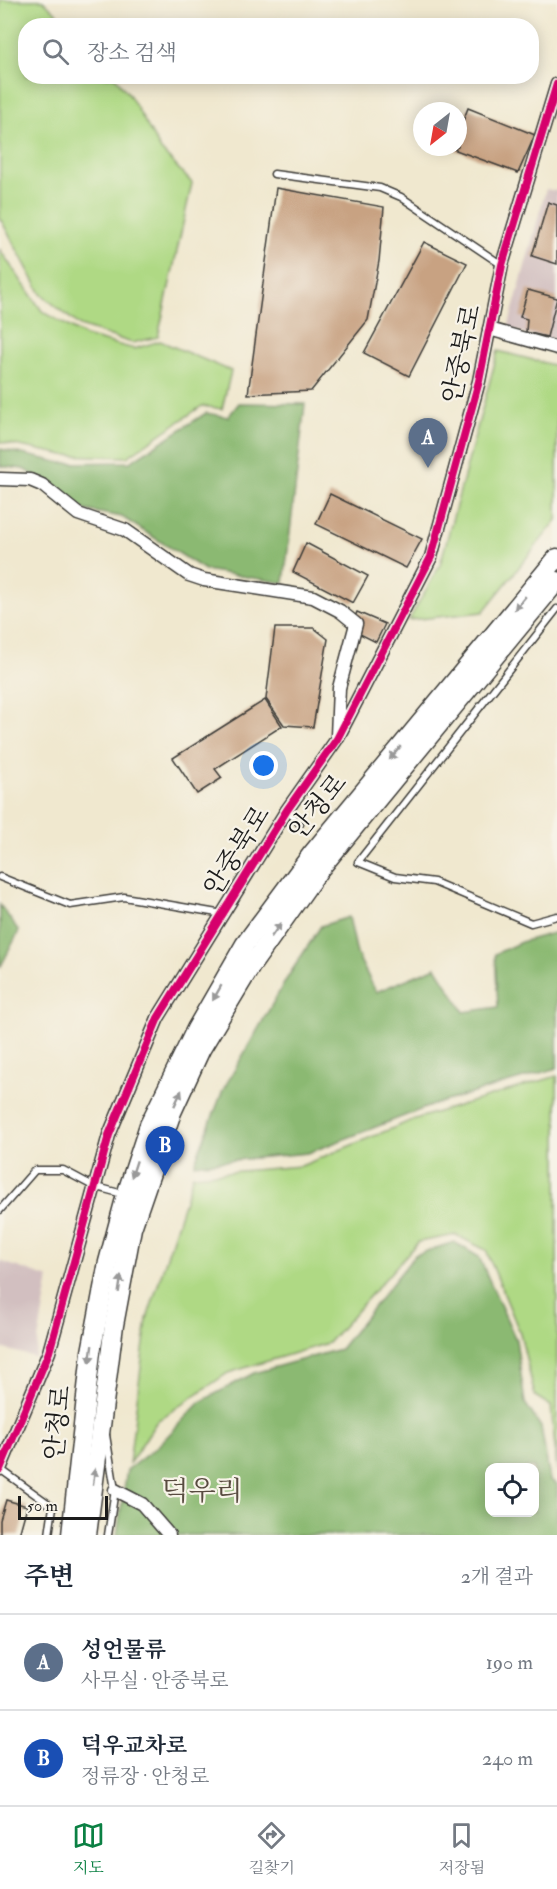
<!DOCTYPE html>
<html lang="ko">
<head>
<meta charset="utf-8">
<style>
	:root { --surface:#fff; --page:#f2f2f3; --text:#1f2937; --muted:#747a83; --line:#e0e1e3; --accent:#0b8043 }
	body { margin:0; font-family:"IM FELL Double Pica","Noto Serif KR",serif; background:var(--page); color:var(--text) }
	.controls { position:absolute; right:18px; bottom:18px; display:grid; overflow:hidden; border-radius:12px; box-shadow:0 3px 15px #0003 }
	.controls button { width:54px; height:54px; display:grid; place-items:center; padding:0; border:0; border-bottom:2px solid var(--line); background:var(--surface); color:var(--text); font:30px sans-serif }
	.compass { position:absolute; left:413px; top:102px; width:54px; height:54px; border-radius:50%; background:var(--surface); box-shadow:0 3px 15px #0003; rotate:211deg }
	.scale { position:absolute; left:18px; bottom:15px; width:90px; box-sizing:border-box; padding-left:6px; border:3px solid #1c1c1c; border-top:0; font-size:16px; line-height:21px; white-space:nowrap; color:#1c1c1c; -webkit-text-stroke:4px #f7f3e8; paint-order:stroke }
	.you { position:absolute; left:264px; top:766px; width:21px; height:21px; margin:-15px; border:4px solid #fff; border-radius:50%; background:#1a73e8; box-shadow:0 0 0 9px #1a73e833 }
	.badge { display:grid; place-items:center; width:39px; height:39px; border-radius:50%; background:var(--accent); color:#fff; font-size:20px; font-weight:700 }
	.pin { position:absolute; translate:-50% -50px; filter:drop-shadow(0 2px 3px #0008) }
	.pin::after { content:''; position:absolute; top:32px; width:21px; height:18px; background:inherit; clip-path:polygon(0 0,100% 0,50% 100%) }
	.list { margin:0; padding:0; list-style:none }
	h2 { display:flex; justify-content:space-between; align-items:center; height:78px; margin:0; padding:0 24px; font-size:26px }
	h2 small { font-size:20px; font-weight:400; color:var(--muted) }
	.list li { display:grid; grid-template-columns:39px 1fr auto; gap:18px; align-items:center; box-sizing:border-box; height:96px; padding:0 24px; border-top:2px solid var(--line) }
	.list b { display:block; font-size:22px; white-space:nowrap }
	.list p { margin:0; font-size:20px; white-space:nowrap; color:var(--muted) }
	.list em { font-size:20px; font-style:normal; color:var(--muted) }
	.icon { flex:none; width:33px; height:33px; fill:none; stroke:currentColor; stroke-width:2; stroke-linecap:round; stroke-linejoin:round }
	.map { position:relative; flex:none; width:557px; height:1535px; overflow:hidden }
	.search { position:absolute; background:var(--surface); box-shadow:0 3px 15px #0003; left:18px; right:18px; top:18px; height:66px; display:flex; align-items:center; gap:15px; box-sizing:border-box; padding:0 21px; border-radius:24px; color:var(--muted); font-size:22px }
	.sheet { height:270px; background:var(--surface) }
	nav { display:flex; justify-content:space-around; align-items:center; box-sizing:border-box; height:84px; border-top:2px solid var(--line); background:var(--surface); font-size:16px; color:var(--muted) }
	nav a { display:grid; justify-items:center; gap:3px }
	nav .on { color:var(--accent) }
	.map>svg:first-child { display:block }
	.industrial { fill:#d2bfc0 }
	.green { fill:#afd984; stroke:#667a50; stroke-width:1.5 }
	.forest { fill:#8bb972; stroke:#546a47; stroke-width:1.5; fill-rule:evenodd }
	.building { fill:#c8a282 }
	.lines { fill:none; stroke-linecap:round; stroke-linejoin:round }
	.lane-casing { stroke:#3c3b37; stroke-width:9 }
	.street-casing { stroke:#3c3b37; stroke-width:15 }
	.secondary-casing { stroke:#3c3b37; stroke-width:21 }
	.lane { stroke:#fff; stroke-width:6 }
	.street { stroke:#fff; stroke-width:12 }
	.secondary { stroke:#fff; stroke-width:18 }
	.cycleway-casing { stroke:#f7f3e8; stroke-width:11 }
	.cycleway { stroke:#d6006c; stroke-width:8 }
	.oneway { fill:#999 }
	.labels { text-anchor:middle; dominant-baseline:central; stroke-width:4.5; stroke-linejoin:round; paint-order:stroke }
	.street-label { font-size:26px; fill:#1c1c1c; stroke:#f7f3e8 }
	.quarter-label { font-size:28px; fill:#584b40; stroke:#f7f3e8 }
</style>
</head>
<body>
<div class="map">
<svg width="557" height="1535" viewBox="0 0 557 1535">
	<rect width="100%" height="100%" fill="#f7f3e8"/>
	<filter id="ink" filterUnits="userSpaceOnUse"><feTurbulence type="fractalNoise" baseFrequency=".0167" numOctaves="2"/><feDisplacementMap in="SourceGraphic" scale="12" xChannelSelector="R" yChannelSelector="G"/><feConvolveMatrix kernelMatrix="1 2 1 2 8 2 1 2 1" color-interpolation-filters="sRGB"/></filter>
	<filter id="wash" filterUnits="userSpaceOnUse"><feTurbulence type="fractalNoise" baseFrequency=".008" numOctaves="4" result="noise"/><feDisplacementMap in="SourceGraphic" scale="24" xChannelSelector="R" yChannelSelector="G"/><feGaussianBlur stdDeviation="1.35" result="paint"/><feColorMatrix in="noise" values="0 0 0 0 0 0 0 0 0 0 0 0 0 0 0 0 0 1.4 0 .05"/><feComposite in="paint" operator="in"/></filter>
	<g filter="url(#wash)">
		<rect width="100%" height="100%" fill="#f0e8cf"/>
		<g class="industrial">
			<polygon points="546,189 557,191 557,344 508,328"/>
			<polygon points="0,1261 49,1278 35,1357 0,1348"/>
		</g>
		<g class="green">
			<polygon points="0,0 43,0 69,25 26,26 26,76 115,77 130,96 161,150 192,183 158,337 132,343 80,326 41,294 0,218"/>
			<polygon points="0,250 42,311 85,336 134,349 160,341 231,371 222,409 202,406 127,457 64,455 0,442"/>
			<polygon points="498,351 557,366 557,520 483,612 409,620 440,565"/>
			<polygon points="557,1076 557,1471 551,1406 535,1396 520,1333 486,1250 456,1235 418,1242 328,1343 228,1373 157,1421 129,1464 147,1319 193,1175 301,1166 415,1119"/>
		</g>
		<g class="forest">
			<polygon points="239,403 305,404 284,583 205,570 122,517 84,510 57,486 23,469 0,466 0,449 62,463 130,462 206,413 228,417"/>
			<polygon points="0,905 19,931 0,968"/>
			<polygon points="349,917 357,954 376,992 436,967 464,1012 498,1007 495,954 521,942 557,932 557,1068 433,1105 308,1153 194,1164 223,1090 289,975 321,926"/>
			<path d="M 454,1242 L 479,1257 L 516,1340 L 525,1403 L 541,1427 L 550,1480 L 557,1484 L 557,1535 L 117,1535 L 127,1470 L 159,1445 L 200,1402 L 254,1373 L 340,1349 L 415,1255 ZM 490,1468 L 534,1468 L 534,1512 L 490,1512 Z"/>
		</g>
		<g id="blocks">
			<g class="building">
				<polygon points="468,108 535,135 518,173 453,149 458,147 458,134"/>
				<polygon points="276,188 384,207 379,261 368,320 311,391 248,394"/>
				<polygon points="548,202 557,205 557,264 532,256"/>
				<polygon points="424,242 467,263 409,376 364,353"/>
				<polygon points="528,290 557,298 547,337 526,332 527,319 520,317"/>
				<polygon points="330,494 422,539 406,568 316,524"/>
				<polygon points="306,543 368,576 353,603 293,572"/>
				<polygon points="357,612 385,624 376,642 350,629"/>
				<polygon points="275,628 314,628 328,639 313,727 284,725 266,699"/>
				<polygon points="265,700 282,726 215,769 222,778 197,794 173,758"/>
				<polygon points="6,1500 27,1506 19,1535 0,1535 0,1520"/>
			</g>
		</g>
	</g>
	<g filter="url(#ink)">
		<use href="#blocks" fill-opacity="0" stroke="#3c3b37" stroke-width="1.5"/>
		<g class="lines">
			<defs>
				<g id="lane">
					<polyline points="274,174 380,188 401,197 502,265"/>
					<polyline points="557,609 358,862 395,877 434,882 531,923 557,916"/>
					<polyline points="287,810 300,824"/>
					<polyline points="0,877 70,905 124,897 223,914"/>
					<polyline points="0,1210 35,1170 63,1170 93,1186 123,1194"/>
					<polyline points="106,1435 115,1490 108,1535"/>
					<polyline points="0,1469 53,1507 49,1535"/>
				</g>
				<g id="street">
					<polyline points="489,329 557,348"/>
					<polyline points="0,479 30,480 42,485 78,514 125,530 189,575 204,580 313,597 340,611 356,624 339,688 337,736"/>
					<polyline points="0,1469 49,1352 109,1135 158,1018 287,810 337,739 431,557 479,381 502,265 557,84"/>
					<polyline points="115,1490 142,1504 169,1535"/>
				</g>
				<g id="secondary">
					<polyline points="71,1535 91,1352 108,1262 126,1195 149,1125 196,1029 245,944 311,855 557,558"/>
					<polyline points="87,1535 114,1325 132,1228 172,1112 201,1049 251,966 319,870 557,581"/>
				</g>
			</defs>
			<use href="#lane" class="lane-casing"/>
			<use href="#street" class="street-casing"/>
			<use href="#secondary" class="secondary-casing"/>
			<use href="#lane" class="lane"/>
			<use href="#street" class="street"/>
			<use href="#secondary" class="secondary"/>
			<defs>
				<polyline id="cycleway" points="0,1469 49,1352 109,1135 158,1018 287,810 337,739 431,557 479,381 502,265 557,84"/>
			</defs>
			<use href="#cycleway" class="cycleway-casing"/>
			<use href="#cycleway" class="cycleway"/>
		</g>
		<defs><path id="oneway-solid" d="M-6-.8H1V-3.2L6.5 0L1 3.2V.8H-6Z" transform="scale(1.5)"/></defs>
		<g class="oneway">
			<use href="#oneway-solid" transform="translate(520 603) rotate(130)"/>
			<use href="#oneway-solid" transform="translate(395 753) rotate(130)"/>
			<use href="#oneway-solid" transform="translate(276 930) rotate(-55)"/>
			<use href="#oneway-solid" transform="translate(217 993) rotate(120)"/>
			<use href="#oneway-solid" transform="translate(178 1098) rotate(-65)"/>
			<use href="#oneway-solid" transform="translate(134 1169) rotate(108)"/>
			<use href="#oneway-solid" transform="translate(120 1284) rotate(-81)"/>
			<use href="#oneway-solid" transform="translate(91 1354) rotate(98)"/>
			<use href="#oneway-solid" transform="translate(94 1477) rotate(-83)"/>
		</g>
	</g>
	<g class="labels">
		<g class="street-label">
			<text transform="translate(462 354) rotate(-78)">안중북로</text>
			<text transform="translate(318 807) rotate(-51)">안청로</text>
			<text transform="translate(237 851) rotate(-58)">안중북로</text>
			<text transform="translate(58 1423) rotate(-84)">안청로</text>
		</g>
		<g class="quarter-label">
			<text x="202" y="1491">덕우리</text>
		</g>
	</g>
</svg>
<div class="controls">
<button><svg class="icon" aria-label="locate" viewBox="0 0 24 24"><circle cx="12" cy="12" r="6"/><path d="M12 2v4M12 18v4M2 12h4M18 12h4"/></svg></button>
</div>
<svg class="compass" viewBox="-18 -18 36 36"><path d="M0-13l5 13h-10z" fill="#e53935"/><path d="M0 13l5-13h-10z" fill="#747a83"/></svg>
<div class="scale">50 m</div>
<div class="you"></div>
<div class="pin badge" style="left:428px;top:468px;background:#5c6f8a">A</div>
<div class="pin badge" style="left:165px;top:1176px;background:#1a4fb4">B</div>
<div class="search"><svg class="icon" aria-label="search" viewBox="0 0 24 24"><circle cx="10" cy="10" r="6"/><path d="M15 15l6 6"/></svg>장소 검색</div>
</div>
<section class="sheet">
<h2>주변<small>2개 결과</small></h2>
<ul class="list">
<li><span class="badge" style="background:#5c6f8a">A</span><div><b>성언물류</b><p>사무실 · 안중북로</p></div><em>190 m</em></li>
<li><span class="badge" style="background:#1a4fb4">B</span><div><b>덕우교차로</b><p>정류장 · 안청로</p></div><em>240 m</em></li>
</ul>
</section>
<nav>
<a class="on"><svg class="icon" aria-label="map" viewBox="0 0 24 24"><path d="M3 6l6-2 6 2 6-2v14l-6 2-6-2-6 2zM9 4v14M15 6v14"/></svg>지도</a>
<a><svg class="icon" aria-label="directions" viewBox="0 0 24 24"><path d="M12 3l9 9-9 9-9-9zM9 14v-3h6M13 9l2 2-2 2"/></svg>길찾기</a>
<a><svg class="icon" aria-label="saved" viewBox="0 0 24 24"><path d="M7 4h10v16l-5-4-5 4z"/></svg>저장됨</a>
</nav>
</body>
</html>
